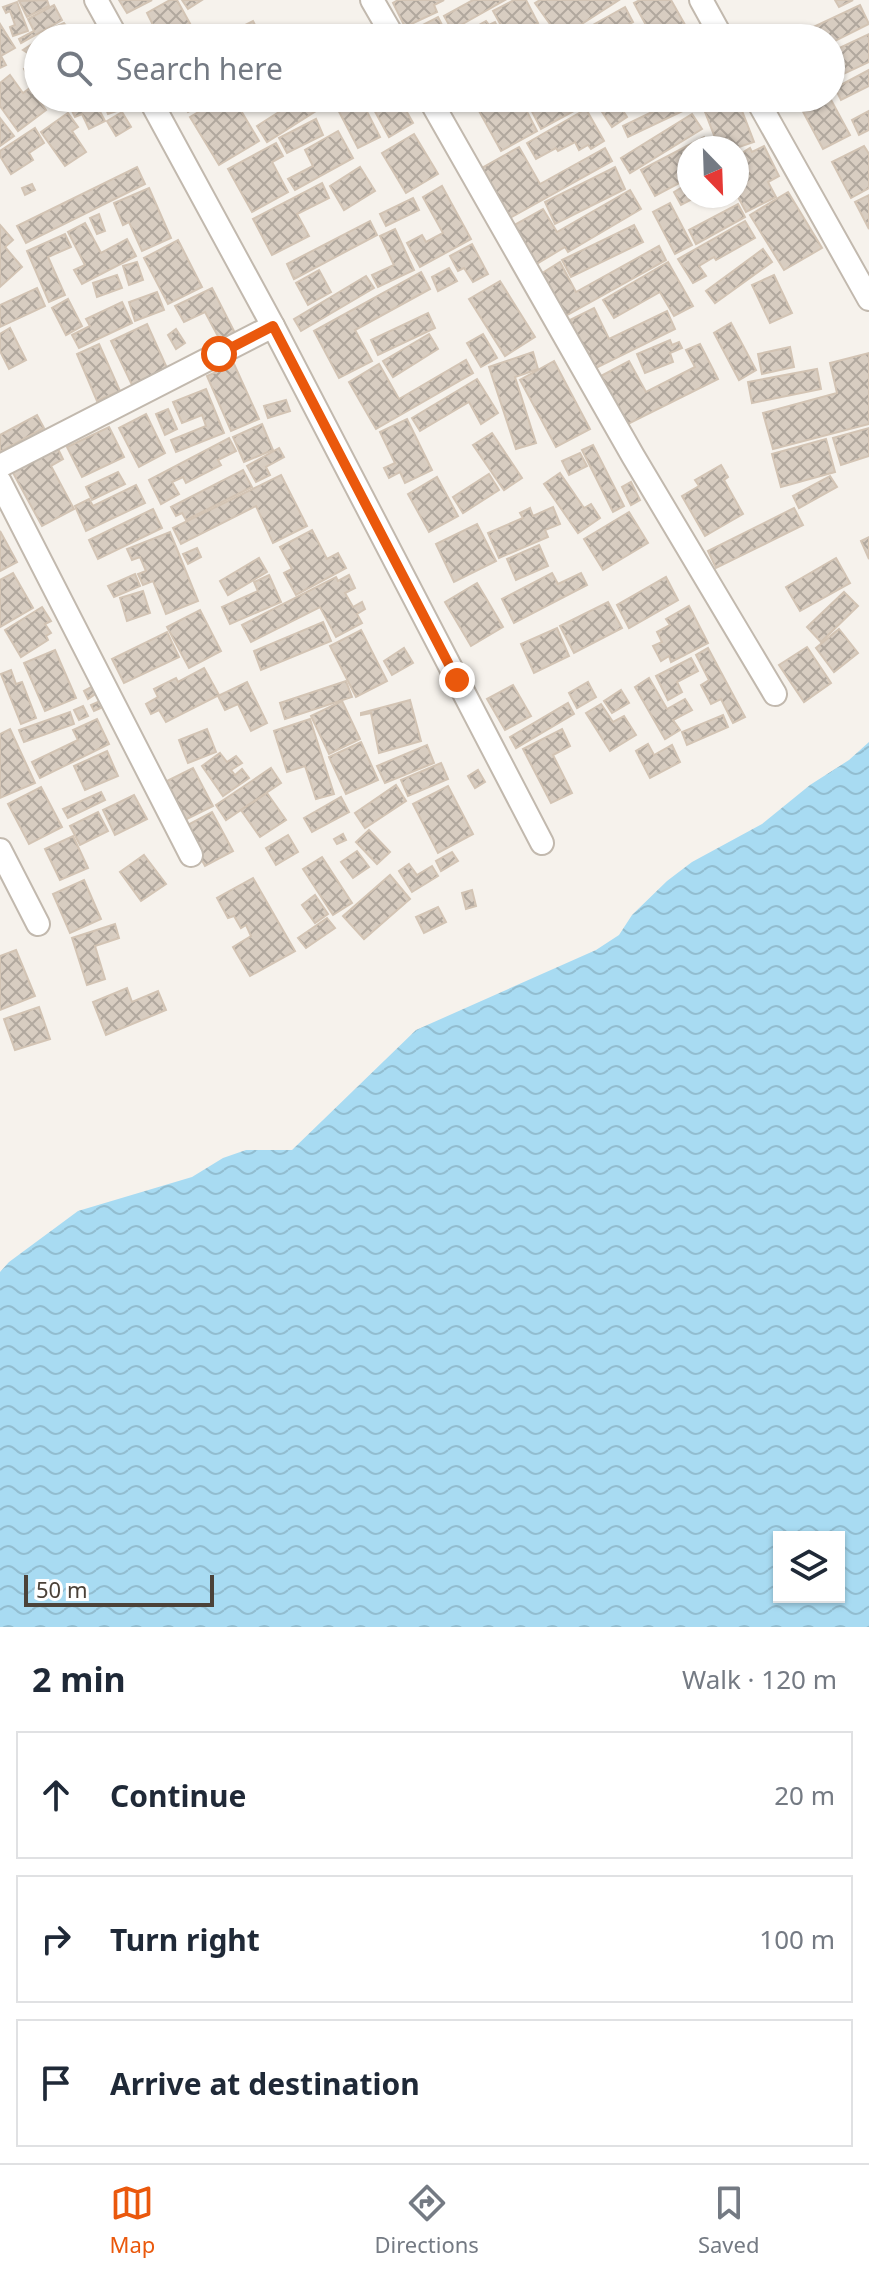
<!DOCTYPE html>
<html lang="en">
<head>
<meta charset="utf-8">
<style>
	:root { --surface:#fff; --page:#f6f6f7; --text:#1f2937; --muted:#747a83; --line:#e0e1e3; --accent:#ea580c }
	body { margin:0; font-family:"Noto Sans",sans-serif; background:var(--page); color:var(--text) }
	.controls { position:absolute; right:24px; bottom:24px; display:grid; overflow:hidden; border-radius:0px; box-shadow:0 2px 6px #0004 }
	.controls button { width:72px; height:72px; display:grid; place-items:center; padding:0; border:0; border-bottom:2px solid var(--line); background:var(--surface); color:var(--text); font:40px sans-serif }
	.compass { position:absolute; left:677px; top:136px; width:72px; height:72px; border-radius:50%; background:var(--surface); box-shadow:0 2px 6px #0004; rotate:157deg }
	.scale { position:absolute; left:24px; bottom:20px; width:190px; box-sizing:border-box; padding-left:8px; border:4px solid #4b4239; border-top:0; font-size:22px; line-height:28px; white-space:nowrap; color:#4b4239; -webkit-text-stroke:6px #fff; paint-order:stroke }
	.stop { position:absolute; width:24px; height:24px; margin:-18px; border:6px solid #ea580c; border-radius:50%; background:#fff }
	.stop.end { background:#ea580c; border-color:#fff; box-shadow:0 2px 8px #0008 }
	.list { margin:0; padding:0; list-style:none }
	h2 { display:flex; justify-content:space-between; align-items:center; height:104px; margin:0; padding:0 32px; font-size:34px }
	h2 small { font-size:26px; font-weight:400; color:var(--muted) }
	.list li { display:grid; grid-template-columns:52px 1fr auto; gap:24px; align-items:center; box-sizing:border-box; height:128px; margin:0 16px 16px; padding:0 16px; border:2px solid var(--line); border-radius:0px }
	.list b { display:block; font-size:30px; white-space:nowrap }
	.list em { font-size:26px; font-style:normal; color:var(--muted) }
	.icon { flex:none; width:44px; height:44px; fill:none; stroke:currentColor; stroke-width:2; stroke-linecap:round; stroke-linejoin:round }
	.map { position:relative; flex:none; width:869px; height:1627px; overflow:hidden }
	.search { position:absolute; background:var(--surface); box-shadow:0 2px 6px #0004; left:24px; right:24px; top:24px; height:88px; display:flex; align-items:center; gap:20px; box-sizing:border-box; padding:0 28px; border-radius:44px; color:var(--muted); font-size:30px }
	.sheet { height:536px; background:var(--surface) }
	nav { display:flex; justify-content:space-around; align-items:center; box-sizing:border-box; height:112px; border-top:2px solid var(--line); background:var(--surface); font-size:22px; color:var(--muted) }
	nav a { display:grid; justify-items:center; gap:4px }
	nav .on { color:var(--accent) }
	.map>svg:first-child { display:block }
	.water { fill:url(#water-waves); fill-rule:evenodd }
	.building { fill:url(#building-cross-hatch); stroke:#d3c4b4; stroke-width:2 }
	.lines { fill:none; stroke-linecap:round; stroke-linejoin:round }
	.minor-casing { stroke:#c2b9ae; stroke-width:26 }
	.minor { stroke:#fff; stroke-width:22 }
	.route { stroke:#ea580c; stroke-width:10 }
</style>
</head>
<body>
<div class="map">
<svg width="869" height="1627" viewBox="0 0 869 1627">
	<defs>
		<pattern id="water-waves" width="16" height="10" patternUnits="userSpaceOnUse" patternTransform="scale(2)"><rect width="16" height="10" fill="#a8dbf2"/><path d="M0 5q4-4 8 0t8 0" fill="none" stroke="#92bdd0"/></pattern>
		<pattern id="building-cross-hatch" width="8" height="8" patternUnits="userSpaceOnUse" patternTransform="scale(2)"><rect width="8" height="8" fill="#d8cdc1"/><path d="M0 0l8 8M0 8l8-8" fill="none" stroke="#b1a89e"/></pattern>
	</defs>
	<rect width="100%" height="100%" fill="#f6f2ec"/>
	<path class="water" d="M 869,742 L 869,1627 L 0,1627 L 0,1272 L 9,1262 L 78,1211 L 192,1177 L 223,1158 L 246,1150 L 292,1150 L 416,1030 L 596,950 L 619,935 L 632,915 L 667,881 L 692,862 L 762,824 L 810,785 L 849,760 ZM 779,1537 L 839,1537 L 839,1597 L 779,1597 Z"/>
	<g class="building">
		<polygon points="47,0 49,6 27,17 19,1"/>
		<polygon points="119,0 152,0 127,13"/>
		<polygon points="170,0 177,0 198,38 137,38 154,27 147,13"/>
		<polygon points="182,0 202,0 188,9"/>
		<polygon points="398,0 444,0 434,5 437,12 405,27 393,3"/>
		<polygon points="473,0 505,0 452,30 444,16"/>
		<polygon points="514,0 526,0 538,23 508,38 493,11"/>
		<polygon points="540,0 619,0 560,38 535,3"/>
		<polygon points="640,0 671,0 688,30 673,38 653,38 634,3"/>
		<polygon points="835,0 853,0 839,7"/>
		<polygon points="17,2 28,31 13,36 10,27 15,25 10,11 6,13 3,7"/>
		<polygon points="54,5 62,20 21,43 19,39 34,31 28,19"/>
		<polygon points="860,5 869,24 831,43 831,38 811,38 807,30"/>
		<polygon points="625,7 633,22 604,38 579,38 577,34"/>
		<polygon points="438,17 448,37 416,38 413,30"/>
		<polygon points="253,21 261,37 219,38"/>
		<polygon points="486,21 489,25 495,22 501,34 494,38 475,38 470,30"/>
		<polygon points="64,23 72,33 63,38 42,38 44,32"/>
		<polygon points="0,24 15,48 1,56 6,65 0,68"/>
		<polygon points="352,27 358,38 330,38"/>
		<polygon points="869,34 869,62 835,78 831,68 831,52"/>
		<polygon points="38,40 38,51 31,55 23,50"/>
		<polygon points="38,61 38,88 35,90 24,69"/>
		<polygon points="869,70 869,86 841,100 835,88"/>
		<polygon points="10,75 23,93 30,88 46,110 18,131 0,106 0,83"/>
		<polygon points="93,98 105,121 89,129 82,114 75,117 71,109"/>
		<polygon points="102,98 119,98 123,109 108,114"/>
		<polygon points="180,98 213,98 188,112"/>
		<polygon points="222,98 258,98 240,109 259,141 219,165 190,117"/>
		<polygon points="301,98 307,98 316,111 267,142 257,126"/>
		<polygon points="340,98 360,98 380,137 358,148 334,102"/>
		<polygon points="391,98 399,98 413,123 389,137 373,108"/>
		<polygon points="503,98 520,98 537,131 501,151 479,111"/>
		<polygon points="525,98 583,98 587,104 541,129"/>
		<polygon points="593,98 626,98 618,103 627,117 612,127"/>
		<polygon points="681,98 710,98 628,137 623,126"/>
		<polygon points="720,98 737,98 754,142 736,148 719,148 702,104"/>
		<polygon points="820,98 830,98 850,135 823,149 801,108"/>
		<polygon points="586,109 604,141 591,149 588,145 579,150 575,142 558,151 556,148 536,159 527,143"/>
		<polygon points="869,111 869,130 859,135 852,120"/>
		<polygon points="122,112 131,127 116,136 107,121"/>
		<polygon points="68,113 78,127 72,131 86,152 65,166 41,132"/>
		<polygon points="692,114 702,129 630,173 621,158"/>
		<polygon points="0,118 14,136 0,146"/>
		<polygon points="316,119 323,135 287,153 279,138"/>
		<polygon points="35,128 44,143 29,153 33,160 11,174 0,156 0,151"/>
		<polygon points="338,131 353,158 295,190 288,179 313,166 305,150"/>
		<polygon points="414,134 438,174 406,193 382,153"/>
		<polygon points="704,137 710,148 689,148 689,178 655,196 641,170"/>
		<polygon points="276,143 283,156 272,162 288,192 252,212 228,169"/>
		<polygon points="764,146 779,176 768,182 776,197 746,212 737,195 737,156 750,148 752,152"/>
		<polygon points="864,146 869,154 869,188 851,198 832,162"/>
		<polygon points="519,147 540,184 605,148 612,161 510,218 482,168"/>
		<polygon points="137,167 145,184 26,243 17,226"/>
		<polygon points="360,167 375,191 344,210 330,186"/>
		<polygon points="615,167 625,189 555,224 545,202"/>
		<polygon points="322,183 329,198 297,214 309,236 272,255 253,219"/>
		<polygon points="689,183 689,196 698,196 681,205 674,192"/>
		<polygon points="32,184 35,190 25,195 22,188"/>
		<polygon points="442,186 471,239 420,267 407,243 422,235 426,242 443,233 423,197"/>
		<polygon points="149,188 171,238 142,251 129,222 123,225 114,203"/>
		<polygon points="630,190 641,209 568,252 565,247 533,266 511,227 543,209 557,232"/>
		<polygon points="788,192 822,248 784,270 750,215"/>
		<polygon points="869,195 869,229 855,202"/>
		<polygon points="413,198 419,210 386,226 380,214"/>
		<polygon points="670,203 692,245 675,254 653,212"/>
		<polygon points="738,204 745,217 696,244 689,230"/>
		<polygon points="99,214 105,231 97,234 90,218"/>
		<polygon points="370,221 377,235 294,279 287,264"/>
		<polygon points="745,221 755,238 716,260 714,257 699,266 706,276 693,283 678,259"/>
		<polygon points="85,223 101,253 127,239 136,256 82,284 74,270 85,265 68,232"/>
		<polygon points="0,225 13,240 5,247 22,267 0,287"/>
		<polygon points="634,225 643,242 571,277 562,260"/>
		<polygon points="395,229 414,270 378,287 372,275 394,265 380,236"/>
		<polygon points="65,234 71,247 48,257 65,295 49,302 27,251"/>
		<polygon points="178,240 202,287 168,304 144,258"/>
		<polygon points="472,244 488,274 473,282 464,268 458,271 450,256"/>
		<polygon points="659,246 666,260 562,318 539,275 560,262 576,292"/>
		<polygon points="763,249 772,262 715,303 706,291"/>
		<polygon points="137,262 143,280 129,285 123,266"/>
		<polygon points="668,262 693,306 674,316 660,292 614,318 603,300"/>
		<polygon points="449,268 457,281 438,291 432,277"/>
		<polygon points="319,270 331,292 308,305 296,283"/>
		<polygon points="421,272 430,289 355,330 372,361 339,378 314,331"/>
		<polygon points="117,275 122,288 97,297 93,283"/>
		<polygon points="774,275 792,313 770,323 752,285"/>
		<polygon points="366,276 374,288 301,331 294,319"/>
		<polygon points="500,281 535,337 505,356 469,299"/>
		<polygon points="37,288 45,306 0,327 0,305"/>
		<polygon points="212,288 236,335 221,342 205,312 184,322 175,306"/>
		<polygon points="157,292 164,310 135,321 129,302"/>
		<polygon points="68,299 82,326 66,335 52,308"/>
		<polygon points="122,302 132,323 79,348 72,335 90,326 86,319"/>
		<polygon points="594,308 609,339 667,311 675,329 594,369 570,320"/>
		<polygon points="428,313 435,328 378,355 371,340"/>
		<polygon points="731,323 756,370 739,380 714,333"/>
		<polygon points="147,324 167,368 132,385 111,341"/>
		<polygon points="10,328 26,360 9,369 0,351 0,334"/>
		<polygon points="176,329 185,343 176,349 168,335"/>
		<polygon points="429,334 438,349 393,377 383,361"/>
		<polygon points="483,334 497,358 481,367 467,343"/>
		<polygon points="670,340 672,345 679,342 682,348 670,353 673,362 645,373 637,354"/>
		<polygon points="99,344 120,391 97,401 77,354"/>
		<polygon points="700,344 718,379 626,425 601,376 629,361 646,392 695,367 686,350"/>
		<polygon points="790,347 794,367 762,374 758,354"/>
		<polygon points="533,352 538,369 515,377 536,443 516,449 489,367"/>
		<polygon points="869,353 869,424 773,449 763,413 837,393 830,363"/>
		<polygon points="466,360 473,373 376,429 349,382 379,364 399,399"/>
		<polygon points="554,361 590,429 556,447 520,380"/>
		<polygon points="234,364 259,419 231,431 207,376"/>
		<polygon points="817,369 821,389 752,403 748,382"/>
		<polygon points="477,379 498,413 481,424 469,402 420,431 412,418"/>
		<polygon points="206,389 224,433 176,452 171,440 206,426 202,415 182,423 173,402"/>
		<polygon points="286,400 290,411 268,418 264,406"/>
		<polygon points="168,409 177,429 165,435 156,414"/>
		<polygon points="146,414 165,453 139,467 119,428"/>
		<polygon points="37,415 44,428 0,452 0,435"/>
		<polygon points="407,419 432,470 405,483 400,472 389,478 384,468 395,463 380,432"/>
		<polygon points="262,424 273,450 244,462 233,437"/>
		<polygon points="109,427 124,457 82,477 67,447"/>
		<polygon points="869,428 869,456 841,465 833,438"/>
		<polygon points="492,433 522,478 504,490 473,445"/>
		<polygon points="229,438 236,451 218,460 221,465 186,483 183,477 172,482 179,494 161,504 149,480"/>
		<polygon points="826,439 835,472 781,487 772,454"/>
		<polygon points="593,445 624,506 613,512 582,450"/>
		<polygon points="57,447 63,459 51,466 74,509 42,526 12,471"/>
		<polygon points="279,448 284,457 266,467 270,475 256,482 247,466"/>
		<polygon points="580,453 587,466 569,475 562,461"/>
		<polygon points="721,465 728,477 724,480 743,514 705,536 682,496 699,486 695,480"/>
		<polygon points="243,470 252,487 186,520 182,513 176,516 171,507"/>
		<polygon points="118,472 125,484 92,500 86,487"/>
		<polygon points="560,473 584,508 591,504 600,518 578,533 544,484"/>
		<polygon points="489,474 499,490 463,513 453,497"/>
		<polygon points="281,475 307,526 273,543 256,506 181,544 173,528"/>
		<polygon points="830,476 837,487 799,508 793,496"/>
		<polygon points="437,477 458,516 429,532 408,494"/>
		<polygon points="631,482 640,500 631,505 622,487"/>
		<polygon points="136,485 145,503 86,531 75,506 89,499 93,506"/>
		<polygon points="553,507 560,524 545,530 548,537 499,558 488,533 523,518 520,513 530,508 533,516"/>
		<polygon points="794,508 803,525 716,568 708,551"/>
		<polygon points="153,509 162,528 98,559 89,540"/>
		<polygon points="629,512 648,543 603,570 584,539"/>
		<polygon points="477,524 496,561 454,582 436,544"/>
		<polygon points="312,530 327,559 338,553 346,568 296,595 284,573 292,569 280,547"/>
		<polygon points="0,531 17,562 0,571"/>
		<polygon points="170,532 198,601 166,614 153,581 143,585 138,574 146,571 140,557 132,560 127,549"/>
		<polygon points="869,537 869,559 861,541"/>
		<polygon points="539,545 548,566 516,580 507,559"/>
		<polygon points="197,548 201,557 188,564 183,554"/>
		<polygon points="259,558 267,572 228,595 220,581"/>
		<polygon points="836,558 850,583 800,611 786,587"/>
		<polygon points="13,573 33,608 0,627 0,580"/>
		<polygon points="552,573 558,584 581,573 587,585 514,623 502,599"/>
		<polygon points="135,574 140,586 114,597 108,586"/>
		<polygon points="269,575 281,602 230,624 222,607 258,591 254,582"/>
		<polygon points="349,575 355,588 345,593 353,607 362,602 365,609 357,614 362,623 336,637 320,607 251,642 242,625 336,577 338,581"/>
		<polygon points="666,577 678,600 629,628 617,605"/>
		<polygon points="477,583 503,627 471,646 445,602"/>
		<polygon points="143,591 150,613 127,621 120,598"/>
		<polygon points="844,592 858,606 821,642 807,627"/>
		<polygon points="608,602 622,628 574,653 560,626"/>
		<polygon points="689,606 708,643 671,662 669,656 661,661 653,646 662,642 657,632 670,625 666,619"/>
		<polygon points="42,607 51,621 45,624 51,633 46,636 48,640 21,657 5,630"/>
		<polygon points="200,610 221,651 189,668 167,627"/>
		<polygon points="323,622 331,641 261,670 254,651"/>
		<polygon points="557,628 569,656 534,673 521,644"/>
		<polygon points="839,629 858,653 834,672 816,648"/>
		<polygon points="361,630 387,681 356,697 330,646"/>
		<polygon points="167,632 179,657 124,683 112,659"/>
		<polygon points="807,647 831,683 804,702 779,665"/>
		<polygon points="404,648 413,663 392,675 384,661"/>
		<polygon points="708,648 745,717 733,723 721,699 711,704 701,685 709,680 696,655"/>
		<polygon points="55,650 76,698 45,711 24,663"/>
		<polygon points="691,658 698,671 677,682 682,692 668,700 656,676"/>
		<polygon points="204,668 219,695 166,722 159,710 151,714 146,704 158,697 154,689 176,678 178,682"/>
		<polygon points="11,670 16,684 22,682 36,718 21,724 1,674"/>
		<polygon points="649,678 667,709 685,699 692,710 673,720 680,730 665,739 635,687"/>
		<polygon points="346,681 352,697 285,719 280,703"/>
		<polygon points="247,682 267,723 251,731 238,704 225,710 218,696"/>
		<polygon points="588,682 596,697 577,708 569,693"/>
		<polygon points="513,685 531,716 505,730 487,699"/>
		<polygon points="93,686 97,693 88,699 84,691"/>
		<polygon points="621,690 629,703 612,713 604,701"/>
		<polygon points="410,700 421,741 379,753 371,713 361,715 361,713"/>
		<polygon points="100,701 103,707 94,711 91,705"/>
		<polygon points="342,701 360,739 329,754 311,716"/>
		<polygon points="568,703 574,714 516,748 510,737"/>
		<polygon points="601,704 613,722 624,716 636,735 610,751 586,713"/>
		<polygon points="83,706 88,716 79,720 74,710"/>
		<polygon points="70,712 74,724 24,742 19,730"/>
		<polygon points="723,715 728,727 687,745 682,732"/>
		<polygon points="97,719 109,744 40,778 32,762 78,740 73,730"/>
		<polygon points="310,719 334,794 316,799 305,766 287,772 274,731"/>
		<polygon points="10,729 35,783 0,798 0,734"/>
		<polygon points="207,729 216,752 188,763 179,740"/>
		<polygon points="562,729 570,746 553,755 572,793 551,803 523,749"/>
		<polygon points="361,742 378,780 346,794 329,757"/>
		<polygon points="648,744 654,755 672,745 680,762 650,778 636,751"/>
		<polygon points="427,745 434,763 385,783 377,766"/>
		<polygon points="107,751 118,776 85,790 74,766"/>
		<polygon points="220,753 227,762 236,756 242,763 231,770 235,775 242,769 249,778 223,796 202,766"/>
		<polygon points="441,763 448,779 408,796 401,780"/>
		<polygon points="193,768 213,806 183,821 163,783"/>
		<polygon points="271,768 281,783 226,820 216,805"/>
		<polygon points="478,770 485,782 475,788 468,776"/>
		<polygon points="396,785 406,801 365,828 355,813"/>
		<polygon points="448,786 473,834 438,853 413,804"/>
		<polygon points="41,787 62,827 29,844 8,804"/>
		<polygon points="101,792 105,800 68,818 63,809"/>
		<polygon points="267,793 286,820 260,837 241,810"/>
		<polygon points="134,795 147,819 115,835 103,810"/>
		<polygon points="341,797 349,812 312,832 304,818"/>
		<polygon points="98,812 108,831 80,845 70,826"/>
		<polygon points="212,812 233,851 205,866 184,827"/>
		<polygon points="369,830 390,852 377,864 356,842"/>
		<polygon points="343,834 346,840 337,844 334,839"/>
		<polygon points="288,835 298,852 276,865 266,848"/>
		<polygon points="73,836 88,868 60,880 45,849"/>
		<polygon points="357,851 369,867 353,878 341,862"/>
		<polygon points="452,852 458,861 441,871 436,861"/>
		<polygon points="144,855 166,884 141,901 120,872"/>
		<polygon points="322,857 352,903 333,915 303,869"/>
		<polygon points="409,864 417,875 432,866 438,876 412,892 399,871"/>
		<polygon points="390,875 410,899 364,939 343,916"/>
		<polygon points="253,878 295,951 250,976 233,947 251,936 246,925 241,928 234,916 228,918 217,898"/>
		<polygon points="84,880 101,919 70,933 53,894"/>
		<polygon points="472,890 476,906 466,909 462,893"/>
		<polygon points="315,895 328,914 315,923 302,905"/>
		<polygon points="438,907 446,922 424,933 416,917"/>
		<polygon points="327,918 335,928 306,948 298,938"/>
		<polygon points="115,924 119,938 95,946 105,979 87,985 72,938"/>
		<polygon points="16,950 35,996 0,1010 0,956"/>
		<polygon points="127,988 132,1002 158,991 166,1010 106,1035 93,1002"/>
		<polygon points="39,1007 50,1039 15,1050 4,1019"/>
	</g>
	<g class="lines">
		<defs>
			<g id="minor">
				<polyline points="96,0 117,38"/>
				<polyline points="372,0 394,38"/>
				<polyline points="701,0 722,38"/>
				<polyline points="149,98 273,326 542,843"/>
				<polyline points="429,98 633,456 775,694"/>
				<polyline points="756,98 869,299"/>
				<polyline points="0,466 273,326"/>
				<polyline points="0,482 191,855"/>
				<polyline points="0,850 38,924"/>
			</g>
		</defs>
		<use href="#minor" class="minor-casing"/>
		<use href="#minor" class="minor"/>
	</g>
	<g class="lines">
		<polyline class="route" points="219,354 273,326 457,680"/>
	</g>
</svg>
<div class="controls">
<button><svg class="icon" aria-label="layers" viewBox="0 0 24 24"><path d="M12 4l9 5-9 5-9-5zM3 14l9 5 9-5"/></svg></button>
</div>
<svg class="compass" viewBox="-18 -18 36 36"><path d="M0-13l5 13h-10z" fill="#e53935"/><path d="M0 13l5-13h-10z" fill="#747a83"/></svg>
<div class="scale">50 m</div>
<div class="stop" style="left:219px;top:354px"></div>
<div class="stop end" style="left:457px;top:680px"></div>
<div class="search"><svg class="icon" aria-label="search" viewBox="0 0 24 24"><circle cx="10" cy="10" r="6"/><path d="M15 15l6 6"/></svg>Search here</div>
</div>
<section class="sheet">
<h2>2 min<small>Walk · 120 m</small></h2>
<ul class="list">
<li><svg class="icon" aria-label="ahead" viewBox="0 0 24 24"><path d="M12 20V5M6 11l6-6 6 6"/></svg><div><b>Continue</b></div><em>20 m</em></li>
<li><svg class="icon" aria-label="right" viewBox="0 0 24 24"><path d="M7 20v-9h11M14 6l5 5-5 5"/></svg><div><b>Turn right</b></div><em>100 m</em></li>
<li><svg class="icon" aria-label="arrive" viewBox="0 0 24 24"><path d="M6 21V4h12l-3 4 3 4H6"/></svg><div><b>Arrive at destination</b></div></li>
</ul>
</section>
<nav>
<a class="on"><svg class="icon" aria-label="map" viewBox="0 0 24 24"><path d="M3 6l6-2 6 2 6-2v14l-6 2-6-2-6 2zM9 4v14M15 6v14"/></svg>Map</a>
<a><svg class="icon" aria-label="directions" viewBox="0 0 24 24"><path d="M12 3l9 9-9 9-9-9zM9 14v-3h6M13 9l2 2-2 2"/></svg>Directions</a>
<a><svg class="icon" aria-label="saved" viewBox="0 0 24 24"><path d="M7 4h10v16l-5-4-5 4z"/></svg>Saved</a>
</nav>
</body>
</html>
